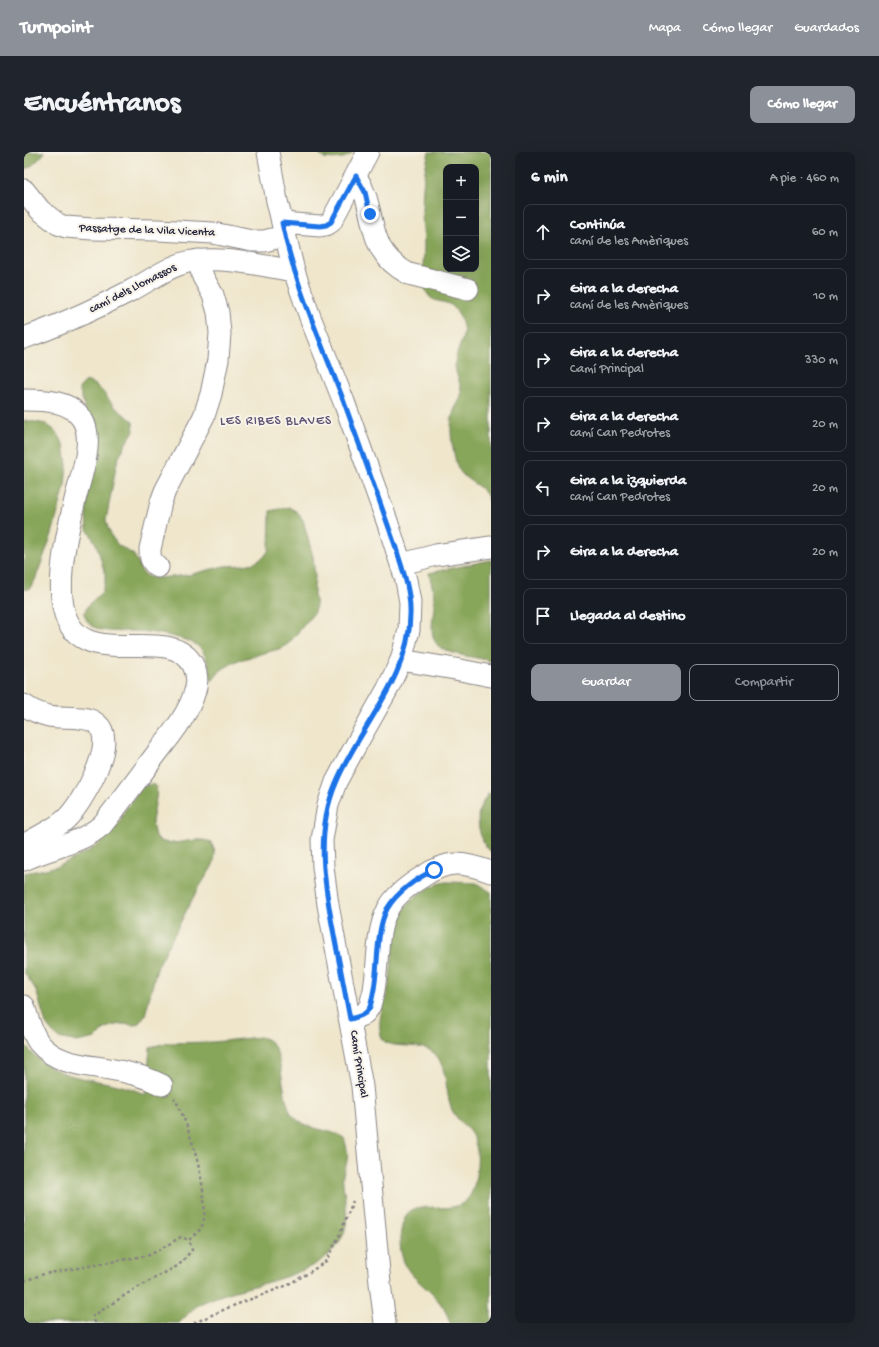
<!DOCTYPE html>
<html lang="es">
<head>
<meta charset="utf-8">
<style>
	:root { --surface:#171b24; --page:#20242c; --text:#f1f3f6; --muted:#9ea1a6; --line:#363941; --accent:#8c9099 }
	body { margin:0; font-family:"Gochi Hand",sans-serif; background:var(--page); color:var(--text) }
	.controls { position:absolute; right:12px; top:12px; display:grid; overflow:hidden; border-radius:8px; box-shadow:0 4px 16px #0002 }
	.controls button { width:36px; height:36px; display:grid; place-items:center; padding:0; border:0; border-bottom:1px solid var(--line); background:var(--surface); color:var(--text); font:20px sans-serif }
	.stop { position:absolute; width:12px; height:12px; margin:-9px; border:3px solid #1a73e8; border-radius:50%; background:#fff }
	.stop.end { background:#1a73e8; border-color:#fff; box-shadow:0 1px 4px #0008 }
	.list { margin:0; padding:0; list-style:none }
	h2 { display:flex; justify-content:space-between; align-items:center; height:52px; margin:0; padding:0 16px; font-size:17px }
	h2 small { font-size:13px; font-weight:400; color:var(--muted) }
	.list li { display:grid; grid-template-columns:26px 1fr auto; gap:12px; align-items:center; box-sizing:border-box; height:56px; margin:0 8px 8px; padding:0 8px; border:1px solid var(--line); border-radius:8px }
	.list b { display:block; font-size:15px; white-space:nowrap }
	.list p { margin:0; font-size:13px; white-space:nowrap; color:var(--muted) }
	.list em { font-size:13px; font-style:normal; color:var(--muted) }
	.actions { display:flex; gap:8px; padding:12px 16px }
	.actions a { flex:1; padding:9px 0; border:1px solid var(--accent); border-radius:8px; text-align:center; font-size:14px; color:var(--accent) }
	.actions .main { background:var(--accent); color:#fff }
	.icon { flex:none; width:22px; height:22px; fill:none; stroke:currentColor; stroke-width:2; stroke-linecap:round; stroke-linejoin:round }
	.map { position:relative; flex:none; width:467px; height:1171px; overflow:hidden; border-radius:8px }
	header { display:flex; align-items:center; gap:24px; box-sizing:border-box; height:56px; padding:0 20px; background:var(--accent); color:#fff }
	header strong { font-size:19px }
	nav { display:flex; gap:22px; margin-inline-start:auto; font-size:14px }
	.intro { display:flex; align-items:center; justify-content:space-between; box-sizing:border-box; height:96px; padding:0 24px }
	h1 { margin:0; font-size:28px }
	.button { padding:10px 18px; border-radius:8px; background:var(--accent); color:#fff; font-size:14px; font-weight:700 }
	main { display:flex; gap:24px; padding:0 24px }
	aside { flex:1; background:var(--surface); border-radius:8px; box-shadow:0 4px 16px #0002 }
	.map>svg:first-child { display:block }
	.forest { fill:#88a65a; stroke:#55644a; fill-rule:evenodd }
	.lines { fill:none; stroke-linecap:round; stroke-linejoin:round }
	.minor-casing { stroke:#888484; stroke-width:23 }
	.path { stroke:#888484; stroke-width:2.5; stroke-dasharray:3 3; stroke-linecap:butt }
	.minor { stroke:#fff; stroke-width:21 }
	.route { stroke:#1a73e8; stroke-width:5 }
	.labels { text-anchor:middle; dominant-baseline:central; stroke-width:4; stroke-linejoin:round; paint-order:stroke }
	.street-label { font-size:12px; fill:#22223b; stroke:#f7f3e8 }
	.neighbourhood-label { font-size:13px; letter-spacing:1px; fill:#5e5476; stroke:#f7f3e8 }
</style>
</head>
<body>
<header>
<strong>Turnpoint</strong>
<nav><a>Mapa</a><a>Cómo llegar</a><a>Guardados</a></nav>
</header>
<div class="intro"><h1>Encuéntranos</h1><a class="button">Cómo llegar</a></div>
<main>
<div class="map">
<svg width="467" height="1171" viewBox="0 0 467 1171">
	<rect width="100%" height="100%" fill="#f7f3e8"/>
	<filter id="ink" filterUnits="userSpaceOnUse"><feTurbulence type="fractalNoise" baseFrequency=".025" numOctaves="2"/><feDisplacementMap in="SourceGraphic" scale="8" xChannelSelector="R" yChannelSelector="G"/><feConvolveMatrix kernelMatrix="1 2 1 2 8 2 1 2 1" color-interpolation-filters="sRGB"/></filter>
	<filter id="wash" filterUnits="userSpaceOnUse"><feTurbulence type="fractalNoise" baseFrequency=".012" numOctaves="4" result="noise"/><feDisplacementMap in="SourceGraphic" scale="16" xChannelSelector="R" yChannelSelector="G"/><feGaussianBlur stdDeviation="0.9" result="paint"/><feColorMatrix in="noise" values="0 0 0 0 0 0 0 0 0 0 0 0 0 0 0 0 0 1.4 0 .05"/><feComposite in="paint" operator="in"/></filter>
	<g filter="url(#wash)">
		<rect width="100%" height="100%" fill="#efe6cc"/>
		<g class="forest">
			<path d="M 0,0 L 21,0 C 15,7 9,15 0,17 Z"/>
			<path d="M 293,0 L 329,0 C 322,8 310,7 300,6 Z"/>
			<path d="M 405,0 L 467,0 L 467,356 C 463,328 438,334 432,310 C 428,294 424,275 430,259 C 432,253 437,248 437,242 C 438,232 431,222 431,212 C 431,199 442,187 439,174 C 437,166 432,155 425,152 C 418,149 410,150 405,144 C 396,134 400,107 400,94 C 400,85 399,76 398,66 C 398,45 399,21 405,0 ZM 422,15 L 452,15 L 452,117 L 422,117 Z"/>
			<path d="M 62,229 C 79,235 80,243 91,255 C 96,260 103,264 109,269 L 110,279 L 100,294 L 93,310 L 82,368 L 84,376 L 88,385 L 94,393 L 110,403 L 118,420 L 125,425 L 136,426 L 164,423 L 200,414 L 220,413 L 230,411 L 239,406 L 245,398 L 246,359 L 265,355 L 273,360 L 279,368 L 289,405 L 291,425 L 290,435 L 290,444 L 292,454 L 289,462 L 265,491 L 258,496 L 212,509 L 197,518 L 188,529 C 185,518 184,503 175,495 C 165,485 122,479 108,479 C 94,479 74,482 64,470 C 62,468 61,464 60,462 L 64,453 L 78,440 L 81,431 L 81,422 L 73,394 L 68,385 L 63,377 L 62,359 L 65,330 L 60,253 L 55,236 Z"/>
			<polygon points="0,268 22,272 30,278 36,285 40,294 43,313 41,334 28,382 11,428 6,436 0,438"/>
			<path d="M 467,408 L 467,509 C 452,505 433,504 419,497 C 401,488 411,463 410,448 C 410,439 407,430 405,421 Z"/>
			<path d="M 129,632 L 132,635 L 133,640 L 128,670 L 131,685 C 144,697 162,687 177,688 C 180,688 184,689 187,690 L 191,700 L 190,710 L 188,715 L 171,742 L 133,816 L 121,863 L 115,871 L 111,873 L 97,872 L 87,874 L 79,878 L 72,886 L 53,890 L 35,886 L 28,880 L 22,872 L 12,838 L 0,820 L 0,721 L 17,718 L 34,714 L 57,703 L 73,694 L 96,670 L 100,660 L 118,634 Z"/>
			<path d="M 464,642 L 467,642 L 467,700 C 457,691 452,672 455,659 C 457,653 461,647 464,642 Z"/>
			<path d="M 423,730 L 452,731 L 467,740 L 467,1171 L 426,1171 C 420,1149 404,1139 389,1124 C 378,1113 374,1094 377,1079 C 378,1074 380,1066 383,1062 C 398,1043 443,1075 451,1029 C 453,1019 454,1009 453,999 C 450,976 437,975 428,958 C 421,942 424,914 410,901 C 397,889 363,899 358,886 C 351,869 362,849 365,832 C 372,797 363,762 398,740 C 407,735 413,731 423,730 Z"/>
			<path d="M 236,885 C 238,886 242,886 244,888 C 261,898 256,951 270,965 C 283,979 305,976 320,986 C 323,995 325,1004 322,1013 C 320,1020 318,1023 319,1030 C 320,1044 324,1059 322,1073 C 313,1128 218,1130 178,1151 C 169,1155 162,1165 155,1171 L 0,1171 L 0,892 C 35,937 79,921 122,943 L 126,895 L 143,891 L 189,890 Z"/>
		</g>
	</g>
	<g filter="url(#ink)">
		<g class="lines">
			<defs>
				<g id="minor">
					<polyline points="244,0 253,49 270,119 286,165 320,250 364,372 382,428 386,450 385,478 377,508 363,538 333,591 312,630 304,653 298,688 299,715 304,753 338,934 356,1131 361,1171"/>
					<path d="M 332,24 C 356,62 338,97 385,122 L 444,137"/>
					<polyline points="0,38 16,58 34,72 42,75 68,77 134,78 189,81 228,89 240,89 261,84"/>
					<polyline points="258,71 296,74 302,73 307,70 344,0"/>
					<path d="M 0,186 C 37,173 71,157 106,139 C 126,129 147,112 169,109 C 198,104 240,114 270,119"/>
					<path d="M 0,248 C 20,248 46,248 58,267 C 72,289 55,328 50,352 C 43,382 35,416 38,447 C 46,530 144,466 169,513 C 173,521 174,530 171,539 C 164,564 145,585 130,605 C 113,628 96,651 78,673 C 55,693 27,695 0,708"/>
					<polyline points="378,412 412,403 467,395"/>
					<path d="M 134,415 C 127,410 126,406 126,397 L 137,350 L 141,339 L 180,264 L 187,242 L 194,208 L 196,181 L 194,160 L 189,143 L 179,125 L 174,108"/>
					<polyline points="377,508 431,517 467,524"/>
					<path d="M 0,553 C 7,558 16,562 25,564 C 39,567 62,562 73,572 C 95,590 57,653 42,667 C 30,678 14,684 0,693"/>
					<path d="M 0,854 C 4,866 7,880 15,891 C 32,912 60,913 85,917 C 104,920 121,924 138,933"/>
					<path d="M 326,867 C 333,865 340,864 344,857 C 347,854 347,847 349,843 C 355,817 351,782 363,759 C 369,745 385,733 398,725 C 424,707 439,710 467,720"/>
				</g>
			</defs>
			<use href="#minor" class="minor-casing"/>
			<g class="path">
				<polyline points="0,1129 20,1122 126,1103 157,1085 165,1088"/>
				<path d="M 71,1171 L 69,1164 L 109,1138 L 155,1113 L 168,1098 L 165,1088 C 169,1084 176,1079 178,1074 C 188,1049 165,969 150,946"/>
				<polyline points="170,1171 206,1155 259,1135 283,1122 302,1109 315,1084 329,1049"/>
			</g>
			<use href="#minor" class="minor"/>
		</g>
	</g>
	<g class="lines" filter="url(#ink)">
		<path class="route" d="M 346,62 L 341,40 L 332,24 L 307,70 L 302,73 L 296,74 L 258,71 C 271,134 298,191 320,250 C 331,280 342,311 353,342 C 359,359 365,376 371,393 C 378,416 387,438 386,463 C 386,526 335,575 312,631 C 290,682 301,736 311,788 C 316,815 321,841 326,867 C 333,865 340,864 345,857 C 347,853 348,847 349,842 C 355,817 351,780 363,757 C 373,740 393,726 410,718"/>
	</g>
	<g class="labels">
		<g class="street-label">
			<text transform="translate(123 79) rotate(2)">Passatge de la Vila Vicenta</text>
			<text transform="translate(109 137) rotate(-27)">camí dels Llomassos</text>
			<text transform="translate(334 912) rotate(81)">Camí Principal</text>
		</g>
		<g class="neighbourhood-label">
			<text x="252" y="269">LES RIBES BLAVES</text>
		</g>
	</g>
</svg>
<div class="controls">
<button>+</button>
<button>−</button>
<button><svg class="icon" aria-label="layers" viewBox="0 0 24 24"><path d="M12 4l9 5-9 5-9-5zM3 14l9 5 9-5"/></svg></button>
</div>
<div class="stop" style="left:410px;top:718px"></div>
<div class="stop end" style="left:346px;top:62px"></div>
</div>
<aside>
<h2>6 min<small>A pie · 460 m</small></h2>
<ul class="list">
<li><svg class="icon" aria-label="ahead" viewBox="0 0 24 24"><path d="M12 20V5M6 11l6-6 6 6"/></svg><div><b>Continúa</b><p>camí de les Amèriques</p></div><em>60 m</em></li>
<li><svg class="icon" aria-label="right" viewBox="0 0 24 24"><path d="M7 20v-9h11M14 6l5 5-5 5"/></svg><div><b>Gira a la derecha</b><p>camí de les Amèriques</p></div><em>10 m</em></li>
<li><svg class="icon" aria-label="right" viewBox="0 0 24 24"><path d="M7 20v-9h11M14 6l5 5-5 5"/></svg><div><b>Gira a la derecha</b><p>Camí Principal</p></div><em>330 m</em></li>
<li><svg class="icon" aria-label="right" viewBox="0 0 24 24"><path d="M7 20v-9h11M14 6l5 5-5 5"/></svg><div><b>Gira a la derecha</b><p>camí Can Pedrotes</p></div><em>20 m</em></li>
<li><svg class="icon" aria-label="left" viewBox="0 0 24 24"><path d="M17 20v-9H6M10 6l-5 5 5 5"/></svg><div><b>Gira a la izquierda</b><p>camí Can Pedrotes</p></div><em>20 m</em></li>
<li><svg class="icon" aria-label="right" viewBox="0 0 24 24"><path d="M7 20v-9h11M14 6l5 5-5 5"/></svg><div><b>Gira a la derecha</b></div><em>20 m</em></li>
<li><svg class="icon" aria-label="arrive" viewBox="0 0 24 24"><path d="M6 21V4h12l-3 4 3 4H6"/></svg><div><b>Llegada al destino</b></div></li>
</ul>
<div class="actions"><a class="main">Guardar</a><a>Compartir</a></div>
</aside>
</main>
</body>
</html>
